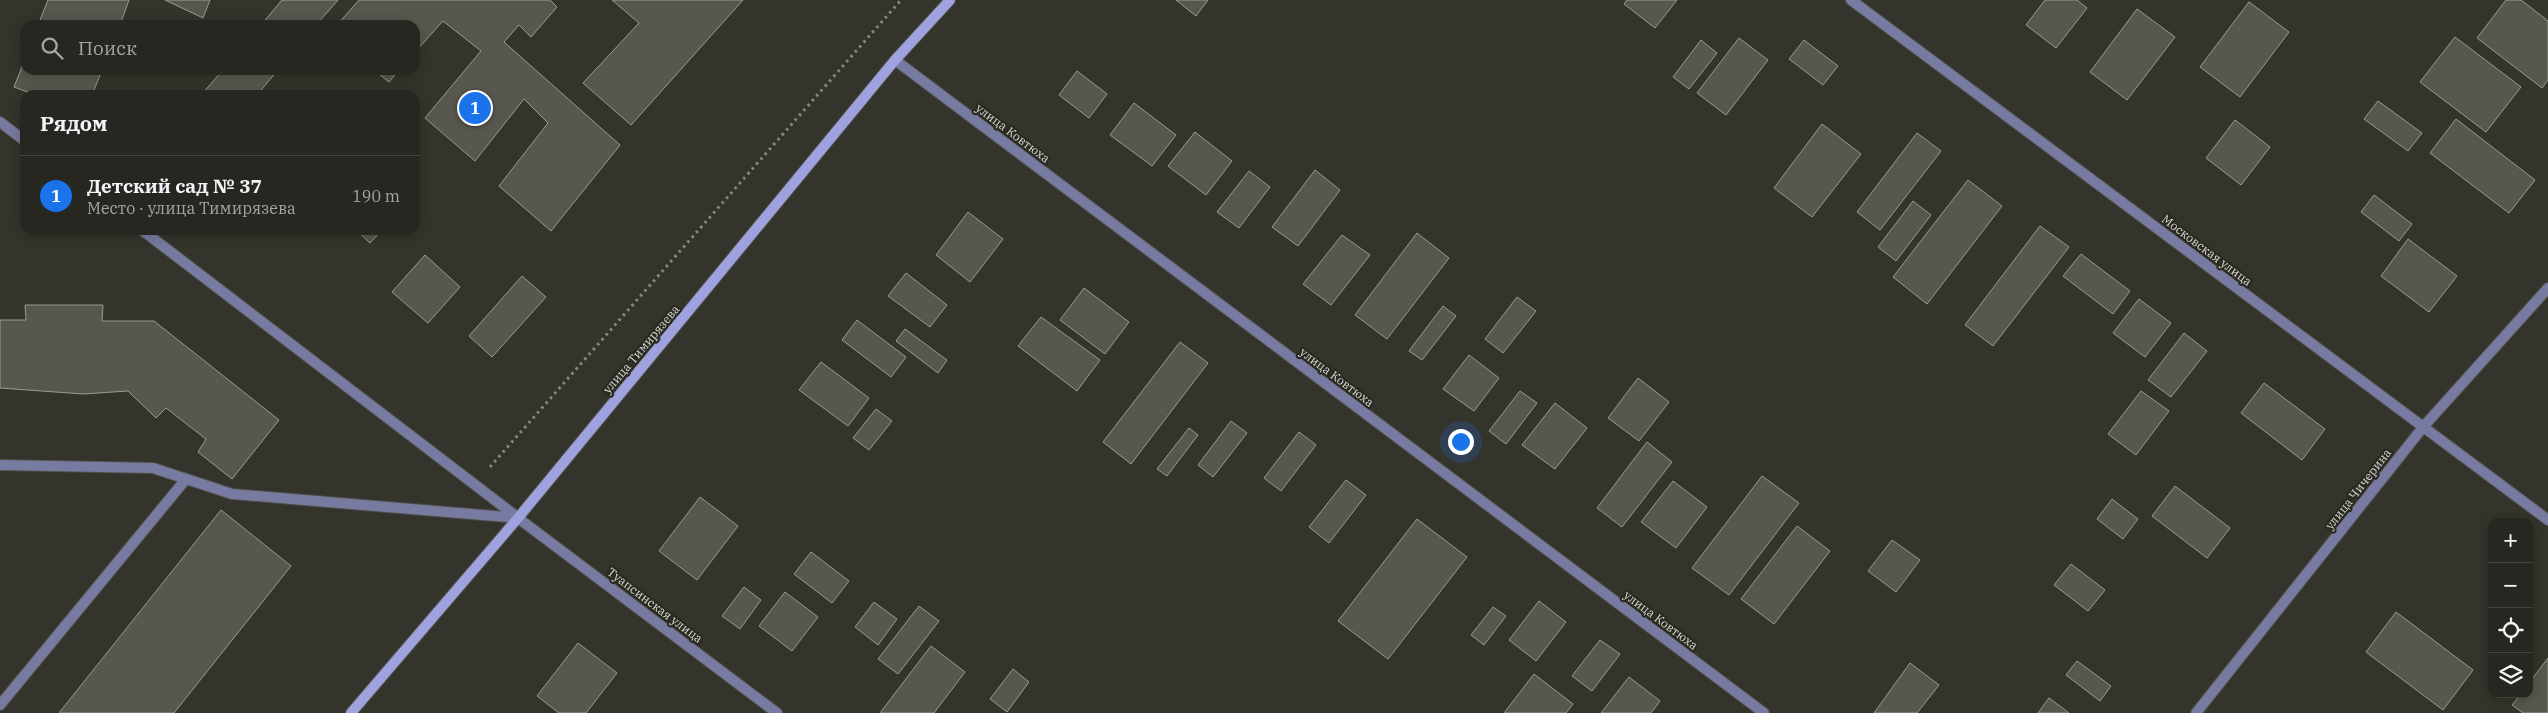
<!DOCTYPE html>
<html lang="ru">
<head>
<meta charset="utf-8">
<style>
	:root { --surface:#272721; --page:#33332e; --text:#f1f3f6; --muted:#a4a5a5; --line:#43443f; --accent:#1a73e8 }
	body { margin:0; font-family:"IBM Plex Serif",serif; background:var(--page); color:var(--text) }
	.controls { position:absolute; right:15px; bottom:15px; display:grid; overflow:hidden; border-radius:10px; box-shadow:0 2px 12px #0003 }
	.controls button { width:45px; height:45px; display:grid; place-items:center; padding:0; border:0; border-bottom:1px solid var(--line); background:var(--surface); color:var(--text); font:25px sans-serif }
	.you { position:absolute; left:1460px; top:441px; width:18px; height:18px; margin:-12px; border:4px solid #fff; border-radius:50%; background:#1a73e8; box-shadow:0 0 0 8px #1a73e833 }
	.badge { display:grid; place-items:center; width:32px; height:32px; border-radius:50%; background:var(--accent); color:#fff; font-size:16px; font-weight:700 }
	.pin { position:absolute; translate:-50% -50%; border:2px solid #fff; box-shadow:0 1px 5px #0006 }
	.list { margin:0; padding:0; list-style:none }
	h2 { display:flex; justify-content:space-between; align-items:center; height:65px; margin:0; padding:0 20px; font-size:21px }
	h2 small { font-size:16px; font-weight:400; color:var(--muted) }
	.list li { display:grid; grid-template-columns:32px 1fr auto; gap:15px; align-items:center; box-sizing:border-box; height:80px; padding:0 20px; border-top:1px solid var(--line) }
	.list b { display:block; font-size:19px; white-space:nowrap }
	.list p { margin:0; font-size:16px; white-space:nowrap; color:var(--muted) }
	.list em { font-size:16px; font-style:normal; color:var(--muted) }
	.icon { flex:none; width:28px; height:28px; fill:none; stroke:currentColor; stroke-width:2; stroke-linecap:round; stroke-linejoin:round }
	.map { position:relative; flex:none; width:2548px; height:713px; overflow:hidden }
	.search { position:absolute; background:var(--surface); box-shadow:0 2px 12px #0003; left:20px; top:20px; width:400px; height:55px; display:flex; align-items:center; gap:12px; box-sizing:border-box; padding:0 18px; border-radius:15px; color:var(--muted); font-size:19px }
	.panel { position:absolute; background:var(--surface); box-shadow:0 2px 12px #0003; left:20px; top:90px; width:400px; height:145px; border-radius:15px }
	.map>svg:first-child { display:block }
	.building { fill:#57574f; stroke:#9c9b92 }
	.lines { fill:none; stroke-linecap:round; stroke-linejoin:round }
	.lane-casing { stroke:#52524a; stroke-width:12 }
	.street-casing { stroke:#52524a; stroke-width:12 }
	.secondary-casing { stroke:#52524a; stroke-width:12 }
	.path { stroke:#898982; stroke-width:3; stroke-dasharray:2.5 4; stroke-linecap:butt }
	.lane { stroke:#787ba1; stroke-width:10 }
	.street { stroke:#787ba1; stroke-width:10 }
	.secondary { stroke:#9ea3df; stroke-width:10 }
	.labels { text-anchor:middle; dominant-baseline:central; stroke-width:4.5; stroke-linejoin:round; paint-order:stroke }
	.street-label { font-size:12px; fill:#dadad5; stroke:#2a2a22 }
</style>
</head>
<body>
<div class="map">
<svg width="2548" height="713" viewBox="0 0 2548 713">
	<rect width="100%" height="100%" fill="#34342c"/>
	<g class="building">
		<polygon points="48,0 129,0 120,25 38,25"/>
		<polygon points="165,0 210,0 203,18"/>
		<polygon points="282,0 338,0 316,25 261,25"/>
		<polygon points="359,0 550,0 557,7 531,37 519,25 504,42 620,145 551,231 499,186 548,123 524,99 475,161 425,118 481,51 443,21 415,52 415,25 337,25"/>
		<polygon points="612,0 743,0 631,125 583,83 639,23"/>
		<polygon points="1176,0 1208,0 1196,16"/>
		<polygon points="1627,0 1677,0 1655,28 1624,4"/>
		<polygon points="2045,0 2077,0 2087,8 2056,48 2026,25"/>
		<polygon points="2506,0 2521,0 2548,21 2548,80 2542,88 2477,38"/>
		<polygon points="2249,2 2289,32 2240,97 2200,67"/>
		<polygon points="2137,9 2175,37 2127,100 2090,72"/>
		<polygon points="2455,37 2521,87 2486,132 2420,82"/>
		<polygon points="1739,38 1768,60 1726,115 1697,93"/>
		<polygon points="1701,40 1717,53 1689,89 1673,77"/>
		<polygon points="1804,40 1838,66 1823,85 1789,59"/>
		<polygon points="25,59 25,70 102,70 92,95 36,95 14,87"/>
		<polygon points="223,70 278,70 257,95 201,95"/>
		<polygon points="374,70 399,70 389,82"/>
		<polygon points="1077,71 1107,94 1089,118 1059,95"/>
		<polygon points="2378,101 2422,133 2408,151 2364,119"/>
		<polygon points="1134,103 1176,135 1152,166 1110,135"/>
		<polygon points="2456,119 2535,180 2509,213 2430,153"/>
		<polygon points="2235,120 2270,147 2241,185 2206,158"/>
		<polygon points="1822,124 1861,154 1812,217 1774,188"/>
		<polygon points="1195,132 1232,161 1206,195 1168,166"/>
		<polygon points="1917,133 1941,151 1880,230 1857,212"/>
		<polygon points="1315,170 1340,190 1298,246 1272,227"/>
		<polygon points="1249,171 1270,187 1239,228 1217,212"/>
		<polygon points="1968,180 2002,206 1927,304 1893,277"/>
		<polygon points="2374,195 2412,224 2399,241 2361,212"/>
		<polygon points="1913,201 1931,215 1896,261 1878,247"/>
		<polygon points="968,212 1003,239 970,282 936,255"/>
		<polygon points="2040,226 2069,247 1993,346 1965,325"/>
		<polygon points="356,230 382,230 370,243"/>
		<polygon points="1417,233 1449,258 1387,339 1355,315"/>
		<polygon points="1342,235 1370,255 1331,305 1303,284"/>
		<polygon points="2408,239 2457,276 2429,312 2381,276"/>
		<polygon points="2081,254 2130,291 2113,314 2063,276"/>
		<polygon points="425,255 460,287 428,323 392,292"/>
		<polygon points="906,273 947,305 930,327 888,296"/>
		<polygon points="522,276 546,297 492,357 469,336"/>
		<polygon points="1084,288 1129,322 1105,354 1060,320"/>
		<polygon points="1517,297 1536,311 1503,353 1485,339"/>
		<polygon points="2139,299 2171,323 2145,357 2113,333"/>
		<polygon points="25,305 103,305 102,321 154,321 279,420 232,479 198,452 206,439 166,408 156,418 128,391 83,394 0,388 0,320 26,320"/>
		<polygon points="1443,306 1456,316 1422,360 1409,351"/>
		<polygon points="1041,317 1100,360 1077,391 1018,346"/>
		<polygon points="857,320 906,357 891,377 842,340"/>
		<polygon points="905,329 947,360 938,373 896,341"/>
		<polygon points="2184,333 2207,351 2171,397 2148,380"/>
		<polygon points="1180,342 1208,363 1131,464 1103,442"/>
		<polygon points="1469,355 1499,378 1474,411 1443,389"/>
		<polygon points="821,362 869,398 848,426 799,390"/>
		<polygon points="1638,378 1669,402 1639,441 1608,418"/>
		<polygon points="2264,383 2325,429 2302,460 2241,413"/>
		<polygon points="1520,391 1537,403 1506,444 1489,431"/>
		<polygon points="2141,391 2169,411 2136,455 2108,434"/>
		<polygon points="1555,403 1587,428 1555,469 1522,445"/>
		<polygon points="876,409 892,421 869,450 853,438"/>
		<polygon points="1231,421 1247,433 1213,477 1198,465"/>
		<polygon points="1189,428 1198,435 1167,476 1157,469"/>
		<polygon points="1299,432 1316,445 1281,491 1264,478"/>
		<polygon points="1647,442 1672,462 1622,527 1597,508"/>
		<polygon points="1762,476 1799,503 1729,595 1692,568"/>
		<polygon points="1346,480 1366,495 1329,543 1309,527"/>
		<polygon points="1673,481 1707,507 1676,548 1641,522"/>
		<polygon points="2175,486 2230,528 2207,558 2152,516"/>
		<polygon points="700,497 738,526 697,580 659,551"/>
		<polygon points="2112,499 2138,519 2123,539 2097,519"/>
		<polygon points="221,510 291,566 174,713 59,713"/>
		<polygon points="1417,519 1467,557 1388,659 1338,621"/>
		<polygon points="1797,526 1830,551 1774,624 1741,599"/>
		<polygon points="1892,540 1920,560 1896,592 1868,571"/>
		<polygon points="811,552 849,581 832,603 794,574"/>
		<polygon points="2071,564 2105,590 2088,611 2054,585"/>
		<polygon points="744,587 761,600 740,629 722,616"/>
		<polygon points="785,592 818,617 792,651 759,626"/>
		<polygon points="1539,601 1566,622 1536,661 1509,640"/>
		<polygon points="874,602 897,619 878,645 855,627"/>
		<polygon points="919,606 939,621 898,674 878,659"/>
		<polygon points="1493,607 1506,616 1484,645 1471,635"/>
		<polygon points="2396,612 2473,670 2443,710 2366,652"/>
		<polygon points="1600,640 1620,654 1592,691 1572,676"/>
		<polygon points="578,643 617,673 586,713 559,713 537,696"/>
		<polygon points="931,646 965,672 934,713 880,713"/>
		<polygon points="2548,658 2548,713 2523,713 2512,705 2521,694 2529,694 2529,683"/>
		<polygon points="2077,661 2111,686 2100,701 2066,675"/>
		<polygon points="1910,663 1939,685 1917,713 1874,713"/>
		<polygon points="1013,669 1029,682 1007,712 990,699"/>
		<polygon points="1534,674 1573,704 1566,713 1504,713"/>
		<polygon points="1629,677 1660,701 1651,713 1601,713"/>
		<polygon points="2049,698 2069,713 2038,713"/>
	</g>
	<g class="lines">
		<defs>
			<g id="lane">
				<polyline points="0,122 25,141"/>
				<polyline points="142,230 517,517"/>
				<polyline points="0,465 153,468 232,494 518,518"/>
				<polyline points="0,705 186,479"/>
			</g>
			<g id="street">
				<polyline points="1851,0 2548,520"/>
				<polyline points="895,60 1764,713"/>
				<polyline points="518,518 777,713"/>
				<polyline points="2196,713 2424,426 2548,288"/>
			</g>
			<polyline id="secondary" points="351,713 518,518 895,60 950,0"/>
		</defs>
		<use href="#lane" class="lane-casing"/>
		<use href="#street" class="street-casing"/>
		<use href="#secondary" class="secondary-casing"/>
		<polyline class="path" points="490,467 901,0"/>
		<use href="#lane" class="lane"/>
		<use href="#street" class="street"/>
		<use href="#secondary" class="secondary"/>
	</g>
	<g class="labels">
		<g class="street-label">
			<text transform="translate(1013 133) rotate(37)">улица Ковтюха</text>
			<text transform="translate(2207 250) rotate(37)">Московская улица</text>
			<text transform="translate(641 349) rotate(-50)">улица Тимирязева</text>
			<text transform="translate(1337 377) rotate(37)">улица Ковтюха</text>
			<text transform="translate(2358 489) rotate(-52)">улица Чичерина</text>
			<text transform="translate(655 605) rotate(37)">Туапсинская улица</text>
			<text transform="translate(1661 620) rotate(37)">улица Ковтюха</text>
		</g>
	</g>
</svg>
<div class="controls">
<button>+</button>
<button>−</button>
<button><svg class="icon" aria-label="locate" viewBox="0 0 24 24"><circle cx="12" cy="12" r="6"/><path d="M12 2v4M12 18v4M2 12h4M18 12h4"/></svg></button>
<button><svg class="icon" aria-label="layers" viewBox="0 0 24 24"><path d="M12 4l9 5-9 5-9-5zM3 14l9 5 9-5"/></svg></button>
</div>
<div class="you"></div>
<div class="pin badge" style="left:475px;top:108px">1</div>
<div class="search"><svg class="icon" aria-label="search" viewBox="0 0 24 24"><circle cx="10" cy="10" r="6"/><path d="M15 15l6 6"/></svg>Поиск</div>
<section class="panel">
<h2>Рядом<small></small></h2>
<ul class="list">
<li><span class="badge">1</span><div><b>Детский сад № 37</b><p>Место · улица Тимирязева</p></div><em>190 m</em></li>
</ul>
</section>
</div>
</body>
</html>
